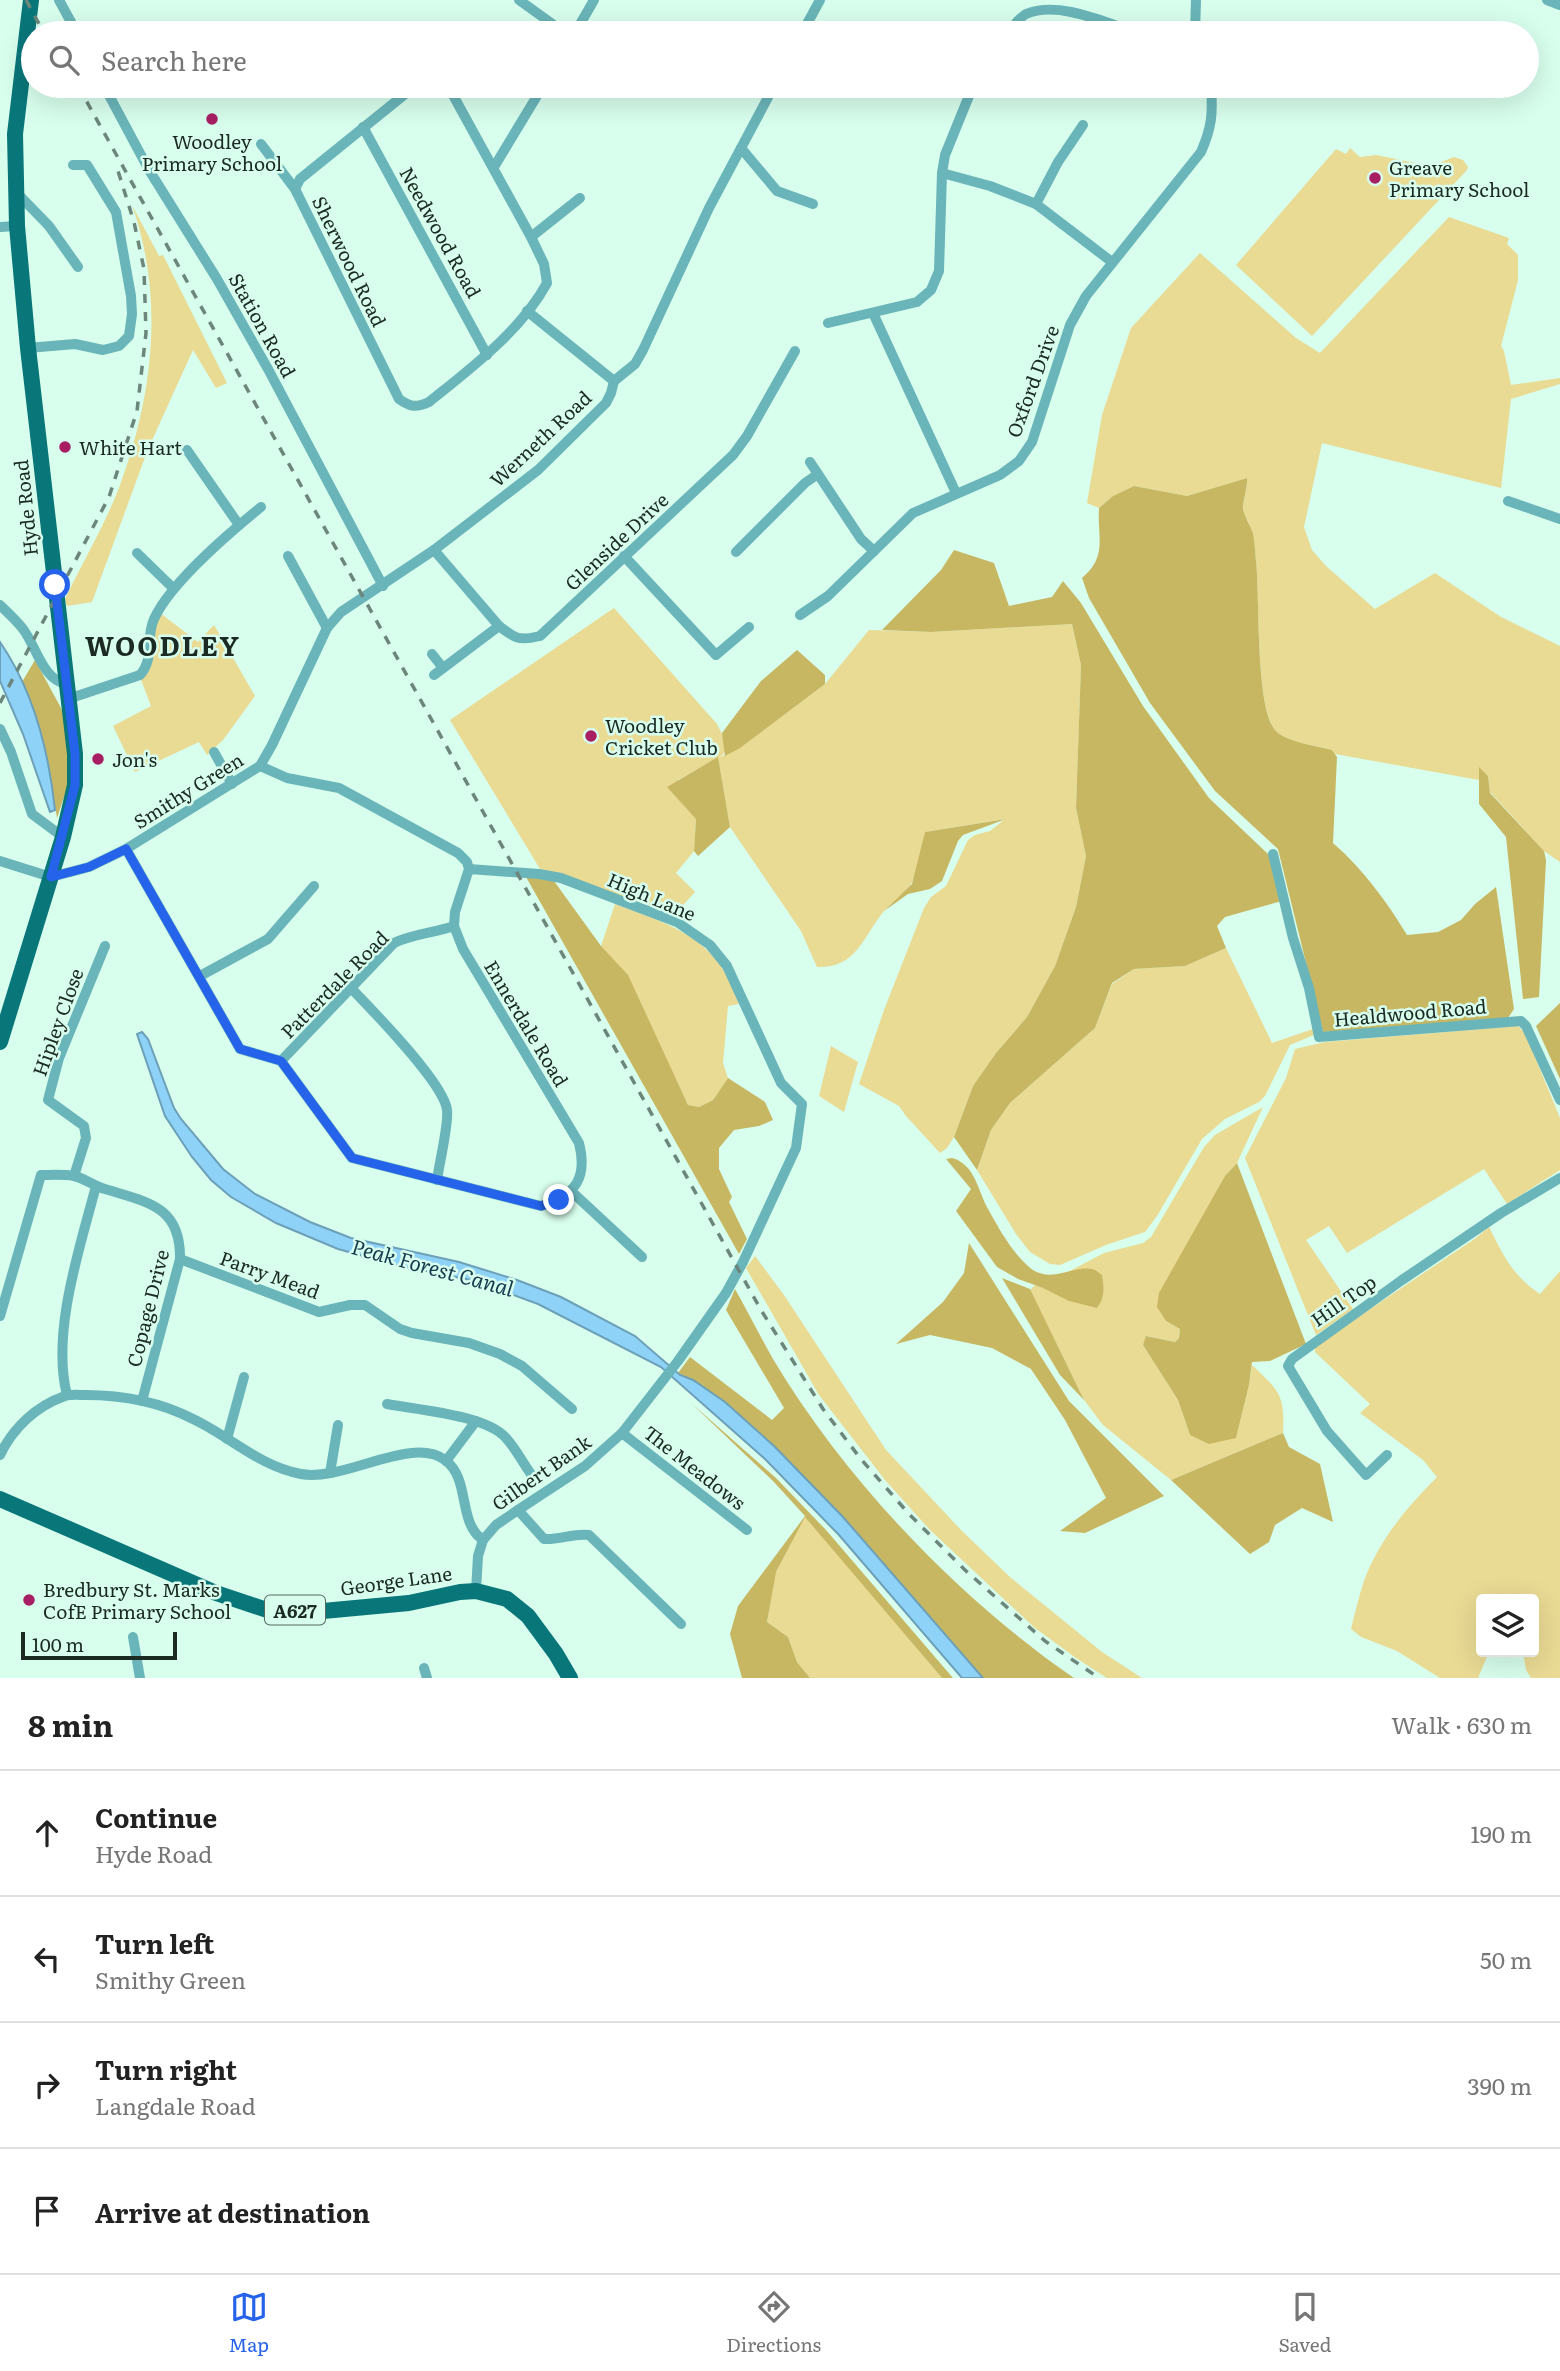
<!DOCTYPE html>
<html lang="en">
<head>
<meta charset="utf-8">
<style>
	:root { --surface:#fff; --page:#f6f6f6; --text:#222; --muted:#767676; --line:#e0e0e0; --accent:#2563eb }
	body { margin:0; font-family:Literata,serif; background:var(--page); color:var(--text) }
	.controls { position:absolute; right:21px; bottom:21px; display:grid; overflow:hidden; border-radius:7px; box-shadow:0 7px 28px #0002 }
	.controls button { width:63px; height:63px; display:grid; place-items:center; padding:0; border:0; border-bottom:2px solid var(--line); background:var(--surface); color:var(--text); font:35px sans-serif }
	.scale { position:absolute; left:21px; bottom:18px; width:156px; box-sizing:border-box; padding-left:7px; border:4px solid #1b2a23; border-top:0; font-size:19px; line-height:24px; white-space:nowrap; color:#1b2a23; -webkit-text-stroke:5px #d8feed; paint-order:stroke }
	.stop { position:absolute; width:21px; height:21px; margin:-16px; border:5px solid #2563eb; border-radius:50%; background:#fff }
	.stop.end { background:#2563eb; border-color:#fff; box-shadow:0 2px 7px #0008 }
	.list { margin:0; padding:0; list-style:none }
	h2 { display:flex; justify-content:space-between; align-items:center; height:91px; margin:0; padding:0 28px; font-size:30px }
	h2 small { font-size:23px; font-weight:400; color:var(--muted) }
	.list li { display:grid; grid-template-columns:46px 1fr auto; gap:21px; align-items:center; box-sizing:border-box; height:126px; padding:0 28px; border-top:2px solid var(--line) }
	.list b { display:block; font-size:26px; white-space:nowrap }
	.list p { margin:0; font-size:23px; white-space:nowrap; color:var(--muted) }
	.list em { font-size:23px; font-style:normal; color:var(--muted) }
	.icon { flex:none; width:38px; height:38px; fill:none; stroke:currentColor; stroke-width:2; stroke-linecap:round; stroke-linejoin:round }
	.map { position:relative; flex:none; width:1560px; height:1678px; overflow:hidden }
	.search { position:absolute; background:var(--surface); box-shadow:0 7px 28px #0002; left:21px; right:21px; top:21px; height:77px; display:flex; align-items:center; gap:18px; box-sizing:border-box; padding:0 24px; border-radius:38px; color:var(--muted); font-size:26px }
	.sheet { height:595px; background:var(--surface) }
	nav { display:flex; justify-content:space-around; align-items:center; box-sizing:border-box; height:98px; border-top:2px solid var(--line); background:var(--surface); font-size:19px; color:var(--muted) }
	nav a { display:grid; justify-items:center; gap:4px }
	nav .on { color:var(--accent) }
	.map>svg:first-child { display:block }
	.green { fill:#e9da94 }
	.forest { fill:#c8b762 }
	.water { fill:#8fd2f8; stroke:#6ca0b8; stroke-width:2 }
	.lines { fill:none; stroke-linecap:round; stroke-linejoin:round }
	.minor { stroke:#6ab5b9; stroke-width:10 }
	.primary { stroke:#09767a; stroke-width:16 }
	.rail { stroke:#6d867b; stroke-width:3.5; stroke-dasharray:9 9; stroke-linecap:butt }
	.route { stroke:#2563eb; stroke-width:9 }
	.poi-dot { fill:#a81e63; stroke:#d8feed; stroke-width:2.5 }
	.labels { text-anchor:middle; dominant-baseline:central; stroke-width:5; stroke-linejoin:round; paint-order:stroke }
	.shield { fill:#d8feed; stroke:#546a60; stroke-width:2 }
	.shield-label { font-size:18px; font-weight:bold; fill:#1b2a23 }
	.poi-label { font-size:19px; fill:#1b2a23; stroke:#d8feed; text-anchor:start }
	.street-label { font-size:19px; fill:#1b2a23; stroke:#d8feed }
	.water-label { font-size:21px; font-style:italic; fill:#153b4f; stroke:#d8feed }
	.district-label { font-size:26px; font-weight:bold; letter-spacing:2px; fill:#1b2a23; stroke:#d8feed }
</style>
</head>
<body>
<div class="map">
<svg width="1560" height="1678" viewBox="0 0 1560 1678">
	<rect width="100%" height="100%" fill="#d8feed"/>
	<g class="green">
		<polygon points="1350,148 1360,157 1376,155 1431,166 1454,157 1463,160 1468,167 1467,170 1312,336 1236,265 1336,149 1346,154"/>
		<path d="M 132,205 L 159,256 L 163,255 L 227,383 L 216,388 L 193,350 L 148,449 L 92,602 L 67,606 L 65,599 C 83,562 104,526 119,488 C 153,396 165,299 132,205 Z"/>
		<path d="M 1449,217 L 1509,238 L 1507,244 L 1518,255 L 1518,280 L 1501,346 L 1504,351 L 1511,385 L 1560,378 L 1560,384 L 1511,399 L 1501,488 L 1322,443 L 1304,527 L 1312,550 L 1326,566 L 1375,609 L 1435,573 L 1501,617 L 1560,646 L 1560,862 L 1544,851 L 1490,792 L 1488,776 L 1479,769 L 1479,780 L 1335,754 L 1332,750 C 1318,746 1286,742 1276,731 C 1255,709 1260,595 1256,561 C 1255,553 1255,543 1253,535 C 1251,526 1246,518 1243,510 C 1242,505 1248,487 1247,478 L 1187,496 L 1134,486 L 1113,496 L 1099,508 L 1087,503 L 1102,415 L 1131,328 L 1200,253 L 1296,338 L 1320,353 Z"/>
		<path d="M 614,608 L 717,724 L 729,748 L 720,757 L 741,747 L 825,684 L 869,630 L 931,632 L 1072,624 L 1081,665 L 1076,808 L 1086,856 L 1076,907 L 1055,966 L 1027,1017 L 996,1053 L 973,1086 L 954,1137 L 947,1148 L 940,1153 L 906,1116 L 899,1106 L 859,1084 L 884,1010 L 924,908 L 931,897 L 946,886 L 968,840 L 975,835 L 990,831 L 1005,819 L 925,832 C 922,845 918,874 911,884 C 904,895 892,902 884,911 C 862,938 857,968 817,967 L 801,931 L 730,827 L 718,758 L 678,780 L 696,819 L 694,851 L 676,873 L 695,892 L 675,914 L 540,869 L 450,720 Z"/>
		<polygon points="160,613 198,642 214,625 255,696 223,740 207,755 199,742 135,772 113,726 151,706 140,677 150,669 155,625"/>
		<path d="M 615,904 C 655,919 698,931 723,969 C 730,979 734,992 739,1004 L 728,1006 L 723,1063 L 728,1078 L 713,1100 L 699,1107 L 688,1105 L 665,1057 L 601,946 Z"/>
		<polygon points="1226,948 1272,1043 1313,1029 1314,1035 1290,1045 1265,1096 1259,1102 1225,1119 1202,1139 1157,1216 1145,1232 1106,1245 1060,1265 1050,1264 1030,1252 1016,1234 977,1170 991,1130 1010,1103 1095,1028 1112,984 1134,969 1185,966"/>
		<polygon points="1518,1026 1525,1033 1560,1118 1560,1170 1507,1204 1484,1169 1347,1253 1329,1226 1306,1240 1353,1309 1316,1335 1245,1158 1286,1078 1295,1049 1325,1042"/>
		<polygon points="831,1046 858,1062 844,1112 819,1096"/>
		<path d="M 1263,1107 L 1237,1163 L 1225,1176 L 1166,1321 L 1180,1329 L 1179,1338 L 1175,1342 L 1147,1336 L 1143,1345 L 1178,1400 L 1190,1435 L 1236,1438 L 1249,1385 L 1252,1365 C 1279,1391 1285,1394 1283,1433 L 1171,1480 L 1103,1425 L 1084,1400 L 1030,1290 L 1035,1285 L 1043,1288 L 1092,1269 L 1066,1273 L 1104,1253 L 1143,1243 L 1151,1237 L 1204,1147 L 1215,1135 Z"/>
		<path d="M 1489,1227 C 1504,1256 1511,1274 1540,1294 L 1560,1271 L 1560,1678 L 1531,1678 L 1526,1670 L 1523,1652 L 1534,1652 L 1534,1599 L 1481,1599 L 1481,1652 L 1489,1652 L 1478,1678 L 1440,1678 L 1397,1651 L 1361,1637 L 1351,1629 C 1355,1613 1359,1596 1364,1581 C 1379,1540 1407,1507 1437,1477 L 1423,1460 L 1360,1413 L 1370,1404 L 1315,1352 L 1315,1346 L 1476,1238 Z"/>
		<polygon points="755,1256 784,1295 886,1450 962,1531 1010,1577 1102,1652 1142,1678 1107,1678 1076,1658 1035,1628 930,1530 885,1480 819,1395 746,1268"/>
		<polygon points="805,1516 942,1678 810,1678 797,1662 788,1637 767,1622 775,1574"/>
	</g>
	<g class="forest">
		<path d="M 1247,478 C 1248,486 1242,505 1243,509 C 1245,518 1251,526 1253,534 C 1255,543 1255,552 1256,561 C 1260,595 1255,710 1276,731 C 1286,742 1318,746 1332,750 L 1337,757 L 1333,843 C 1363,869 1387,902 1407,935 L 1438,932 L 1461,920 L 1475,904 L 1496,887 L 1514,1009 L 1508,1018 L 1323,1032 L 1278,849 L 1215,791 L 1150,703 L 1089,598 L 1082,578 C 1108,556 1097,538 1099,508 L 1113,496 L 1134,486 L 1187,496 Z"/>
		<polygon points="954,550 994,563 1009,606 1052,597 1063,581 1081,603 1143,706 1209,798 1268,854 1282,901 1225,917 1217,926 1226,948 1185,966 1134,969 1112,983 1095,1028 1010,1103 991,1130 977,1170 954,1137 973,1086 996,1053 1027,1017 1055,966 1076,907 1086,856 1076,808 1081,665 1072,624 931,632 882,630 941,570"/>
		<polygon points="797,650 825,675 825,684 740,748 725,756 722,733 761,681"/>
		<polygon points="35,660 61,708 66,726 70,779 57,818 47,761 22,682"/>
		<polygon points="718,757 730,827 698,856 694,851 696,819 667,787"/>
		<polygon points="1479,767 1488,776 1490,793 1544,851 1546,860 1539,997 1523,999 1506,837 1479,804"/>
		<polygon points="1006,819 963,835 958,841 942,881 930,889 908,894 884,911 912,884 925,832"/>
		<polygon points="526,877 554,881 601,946 628,975 688,1105 699,1107 713,1100 728,1078 765,1102 773,1120 759,1126 734,1130 719,1148 719,1169 732,1197 729,1202 747,1239 739,1254"/>
		<polygon points="1560,1003 1560,1079 1536,1026"/>
		<path d="M 952,1158 C 975,1164 978,1191 988,1209 C 999,1229 1012,1252 1029,1267 C 1050,1285 1072,1265 1093,1269 C 1096,1270 1099,1273 1102,1275 C 1104,1287 1105,1298 1097,1308 L 1069,1301 L 1043,1288 L 1018,1279 L 997,1267 L 956,1211 L 971,1189 L 946,1159 Z"/>
		<polygon points="1237,1163 1306,1344 1270,1361 1252,1362 1249,1385 1236,1438 1209,1444 1190,1435 1178,1400 1143,1345 1146,1336 1175,1342 1179,1338 1180,1329 1166,1321 1157,1307 1159,1293 1225,1176"/>
		<polygon points="969,1243 1069,1401 1164,1496 1085,1533 1060,1531 1106,1498 1065,1420 1031,1369 992,1348 930,1335 896,1344 943,1302 964,1273"/>
		<polygon points="1002,1278 1030,1289 1084,1400 1060,1375"/>
		<path d="M 735,1289 C 748,1312 760,1336 773,1359 C 846,1481 958,1598 1074,1678 L 983,1678 L 843,1517 L 774,1446 L 725,1402 L 693,1380 L 678,1373 L 690,1357 L 772,1420 L 784,1408 L 726,1310 Z"/>
		<polygon points="691,1403 776,1478 826,1530 953,1678 942,1678 805,1517 776,1572 767,1622 788,1637 797,1662 810,1678 742,1678 730,1634 738,1606 805,1516 773,1481"/>
		<polygon points="1283,1433 1289,1447 1320,1464 1333,1522 1302,1508 1275,1525 1269,1542 1250,1554 1171,1480"/>
	</g>
	<g class="water">
		<path d="M 0,642 C 33,690 49,753 55,810 L 50,812 L 23,734 L 0,681 Z"/>
		<polygon points="142,1032 148,1039 174,1108 181,1119 223,1169 255,1194 310,1222 351,1238 459,1262 517,1280 561,1297 635,1336 680,1375 693,1380 725,1402 774,1446 843,1517 983,1678 962,1678 839,1535 765,1459 661,1367 538,1304 475,1281 396,1265 338,1249 276,1223 231,1197 211,1180 192,1157 165,1116 137,1034"/>
	</g>
	<g class="lines">
		<g class="minor">
			<polyline points="59,0 77,33"/>
			<polyline points="519,0 565,33"/>
			<polyline points="1547,0 1560,5"/>
			<polyline points="575,33 594,0"/>
			<polyline points="802,33 820,0"/>
			<path d="M 1007,33 C 1013,27 1019,18 1026,14 C 1058,0 1106,23 1137,33"/>
			<polyline points="1195,33 1196,0"/>
			<polyline points="104,86 149,170 217,279 268,369 383,586"/>
			<polyline points="363,127 487,355"/>
			<path d="M 261,144 L 295,189 L 399,399 C 410,407 416,408 429,402 C 470,369 521,331 547,283 L 544,264 L 531,237 L 448,86"/>
			<polyline points="741,148 777,191 813,204"/>
			<polyline points="494,167 543,86"/>
			<polyline points="942,173 990,186 1036,204 1112,262"/>
			<polyline points="295,189 300,179 415,86"/>
			<polyline points="16,192 49,226 78,267"/>
			<polyline points="1036,204 1058,162 1083,125"/>
			<polyline points="0,227 17,226"/>
			<polyline points="531,237 580,198"/>
			<polyline points="527,311 614,381"/>
			<polyline points="873,313 956,493"/>
			<polyline points="828,323 917,302 931,290 939,271 942,173 945,155 973,86"/>
			<polyline points="28,348 75,344 103,350 119,346 129,336 132,314 131,296 116,212 87,165 73,165"/>
			<polyline points="187,450 239,525"/>
			<polyline points="810,462 861,539 874,551"/>
			<polyline points="1508,501 1560,519"/>
			<path d="M 434,550 L 499,626 C 516,639 519,641 540,636 L 733,455 L 747,436 L 795,351"/>
			<polyline points="736,552 805,483 818,474"/>
			<polyline points="137,553 173,588"/>
			<polyline points="288,556 327,628"/>
			<polyline points="624,556 716,655 749,627"/>
			<path d="M 0,605 C 8,613 16,620 23,629 C 36,646 43,680 66,684"/>
			<path d="M 800,615 L 828,596 L 913,513 L 1000,475 L 1019,461 L 1032,442 L 1070,325 L 1086,296 L 1201,152 C 1212,127 1213,113 1211,86"/>
			<polyline points="432,654 443,668"/>
			<polyline points="434,675 499,626"/>
			<path d="M 68,699 L 140,675 C 155,658 145,639 154,619 C 171,582 228,534 261,507"/>
			<polyline points="0,729 11,752 32,814 63,837"/>
			<polyline points="214,752 232,784"/>
			<polyline points="260,766 287,778 339,788 458,853 467,862 469,869"/>
			<path d="M 126,849 L 240,1049 L 281,1061 L 352,1158 L 541,1206 C 575,1195 588,1179 579,1143 L 463,949 L 454,926 L 455,912 L 469,869"/>
			<polyline points="1273,854 1293,938 1309,988 1319,1037 1521,1021 1526,1026 1560,1100"/>
			<polyline points="0,861 51,877 89,867 126,849 260,766 272,745 327,628 341,612 434,550 538,470 606,403 611,393 614,381 635,364 643,350 709,208 774,86"/>
			<polyline points="469,869 539,874 561,878 677,922 710,945 727,966 781,1083 802,1104 796,1148 743,1262 726,1293 678,1361 622,1433 585,1466 518,1510 496,1525 483,1540 478,1556 476,1591"/>
			<polyline points="200,976 268,939 314,886"/>
			<path d="M 351,988 C 372,1010 444,1083 447,1110 C 449,1123 439,1165 437,1180"/>
			<path d="M 281,1061 L 394,943 C 413,934 434,933 454,926"/>
			<polyline points="74,1176 86,1138 84,1126 48,1100 59,1058 105,946"/>
			<polyline points="571,1191 642,1257"/>
			<polyline points="180,1259 319,1312 350,1305 365,1305 400,1329 412,1333 469,1343 500,1354 522,1366 572,1409"/>
			<path d="M 0,1316 L 41,1175 C 51,1175 64,1174 74,1176 C 84,1178 94,1186 105,1189 C 147,1202 181,1206 180,1259 L 142,1401"/>
			<path d="M 67,1395 C 51,1333 80,1247 96,1186"/>
			<path d="M 387,1404 C 418,1410 486,1415 506,1438 C 516,1449 523,1463 531,1474"/>
			<polyline points="622,1433 747,1530"/>
			<polyline points="227,1439 244,1377"/>
			<path d="M 0,1455 C 13,1428 36,1406 65,1396 C 71,1394 79,1395 85,1395 C 122,1395 160,1402 193,1419 C 231,1437 259,1466 301,1474 C 344,1482 411,1435 445,1460 C 471,1479 457,1522 483,1540"/>
			<polyline points="1387,1455 1366,1475 1327,1431 1288,1366 1292,1359 1402,1280 1501,1213 1560,1178"/>
			<polyline points="446,1461 476,1421"/>
			<polyline points="330,1473 338,1425"/>
			<path d="M 518,1510 L 544,1539 C 560,1540 573,1533 589,1535 L 681,1624"/>
			<polyline points="133,1637 140,1678"/>
			<polyline points="424,1668 427,1678"/>
		</g>
		<g class="primary">
			<polyline points="0,1042 63,837 75,785 75,754 28,348 17,226 15,134 31,0"/>
			<polyline points="0,1499 216,1593 267,1610 323,1611 409,1603 460,1592 476,1591 507,1599 528,1616 556,1654 570,1678"/>
		</g>
		<g class="rail">
			<polyline points="26,0 44,33"/>
			<polyline points="78,86 761,1310 823,1409 860,1458 909,1514 965,1570 1045,1641 1099,1678"/>
			<polyline points="0,703 109,497 137,411 146,333 144,269 134,222 118,171"/>
		</g>
	</g>
	<g class="lines">
		<polyline class="route" points="55,585 75,754 75,785 51,877 89,867 126,849 240,1049 281,1061 352,1158 541,1206 559,1200"/>
	</g>
	<g class="poi-dot">
		<circle cx="212" cy="119" r="7"/>
		<circle cx="1375" cy="178" r="7"/>
		<circle cx="65" cy="447" r="7"/>
		<circle cx="591" cy="736" r="7"/>
		<circle cx="98" cy="759" r="7"/>
		<circle cx="29" cy="1600" r="7"/>
	</g>
	<g class="labels">
		<rect class="shield" x="265" y="1595.5" width="60" height="29" rx="5"/>
		<g class="shield-label">
			<text x="295" y="1610">A627</text>
		</g>
		<g class="poi-label">
			<text x="212" y="141" text-anchor="middle">Woodley<tspan x="212" dy="22">Primary School</tspan></text>
			<text x="1389" y="167">Greave<tspan x="1389" dy="22">Primary School</tspan></text>
			<text x="79" y="447">White Hart</text>
			<text x="605" y="725">Woodley<tspan x="605" dy="22">Cricket Club</tspan></text>
			<text x="112" y="759">Jon's</text>
			<text x="43" y="1589">Bredbury St. Marks<tspan x="43" dy="22">CofE Primary School</tspan></text>
		</g>
		<g class="street-label">
			<text transform="translate(441 232) rotate(61)">Needwood Road</text>
			<text transform="translate(350 261) rotate(64)">Sherwood Road</text>
			<text transform="translate(263 325) rotate(61)">Station Road</text>
			<text transform="translate(1032 381) rotate(-70)">Oxford Drive</text>
			<text transform="translate(540 438) rotate(-43)">Werneth Road</text>
			<text transform="translate(25 508) rotate(-96)">Hyde Road</text>
			<text transform="translate(616 541) rotate(-43)">Glenside Drive</text>
			<text transform="translate(188 790) rotate(-32)">Smithy Green</text>
			<text transform="translate(652 896) rotate(23)">High Lane</text>
			<text transform="translate(334 984) rotate(-45)">Patterdale Road</text>
			<text transform="translate(1410 1012) rotate(-5)">Healdwood Road</text>
			<text transform="translate(57 1022) rotate(-70)">Hipley Close</text>
			<text transform="translate(527 1023) rotate(59)">Ennerdale Road</text>
			<text transform="translate(270 1274) rotate(20)">Parry Mead</text>
			<text transform="translate(1343 1300) rotate(-35)">Hill Top</text>
			<text transform="translate(147 1308) rotate(-76)">Copage Drive</text>
			<text transform="translate(695 1467) rotate(38)">The Meadows</text>
			<text transform="translate(541 1472) rotate(-35)">Gilbert Bank</text>
			<text transform="translate(396 1580) rotate(-8)">George Lane</text>
		</g>
		<g class="water-label">
			<text transform="translate(433 1266) rotate(15)">Peak Forest Canal</text>
		</g>
		<g class="district-label">
			<text x="163" y="644">WOODLEY</text>
		</g>
	</g>
</svg>
<div class="controls">
<button><svg class="icon" aria-label="layers" viewBox="0 0 24 24"><path d="M12 4l9 5-9 5-9-5zM3 14l9 5 9-5"/></svg></button>
</div>
<div class="scale">100 m</div>
<div class="stop" style="left:55px;top:585px"></div>
<div class="stop end" style="left:559px;top:1200px"></div>
<div class="search"><svg class="icon" aria-label="search" viewBox="0 0 24 24"><circle cx="10" cy="10" r="6"/><path d="M15 15l6 6"/></svg>Search here</div>
</div>
<section class="sheet">
<h2>8 min<small>Walk · 630 m</small></h2>
<ul class="list">
<li><svg class="icon" aria-label="ahead" viewBox="0 0 24 24"><path d="M12 20V5M6 11l6-6 6 6"/></svg><div><b>Continue</b><p>Hyde Road</p></div><em>190 m</em></li>
<li><svg class="icon" aria-label="left" viewBox="0 0 24 24"><path d="M17 20v-9H6M10 6l-5 5 5 5"/></svg><div><b>Turn left</b><p>Smithy Green</p></div><em>50 m</em></li>
<li><svg class="icon" aria-label="right" viewBox="0 0 24 24"><path d="M7 20v-9h11M14 6l5 5-5 5"/></svg><div><b>Turn right</b><p>Langdale Road</p></div><em>390 m</em></li>
<li><svg class="icon" aria-label="arrive" viewBox="0 0 24 24"><path d="M6 21V4h12l-3 4 3 4H6"/></svg><div><b>Arrive at destination</b></div></li>
</ul>
</section>
<nav>
<a class="on"><svg class="icon" aria-label="map" viewBox="0 0 24 24"><path d="M3 6l6-2 6 2 6-2v14l-6 2-6-2-6 2zM9 4v14M15 6v14"/></svg>Map</a>
<a><svg class="icon" aria-label="directions" viewBox="0 0 24 24"><path d="M12 3l9 9-9 9-9-9zM9 14v-3h6M13 9l2 2-2 2"/></svg>Directions</a>
<a><svg class="icon" aria-label="saved" viewBox="0 0 24 24"><path d="M7 4h10v16l-5-4-5 4z"/></svg>Saved</a>
</nav>
</body>
</html>
